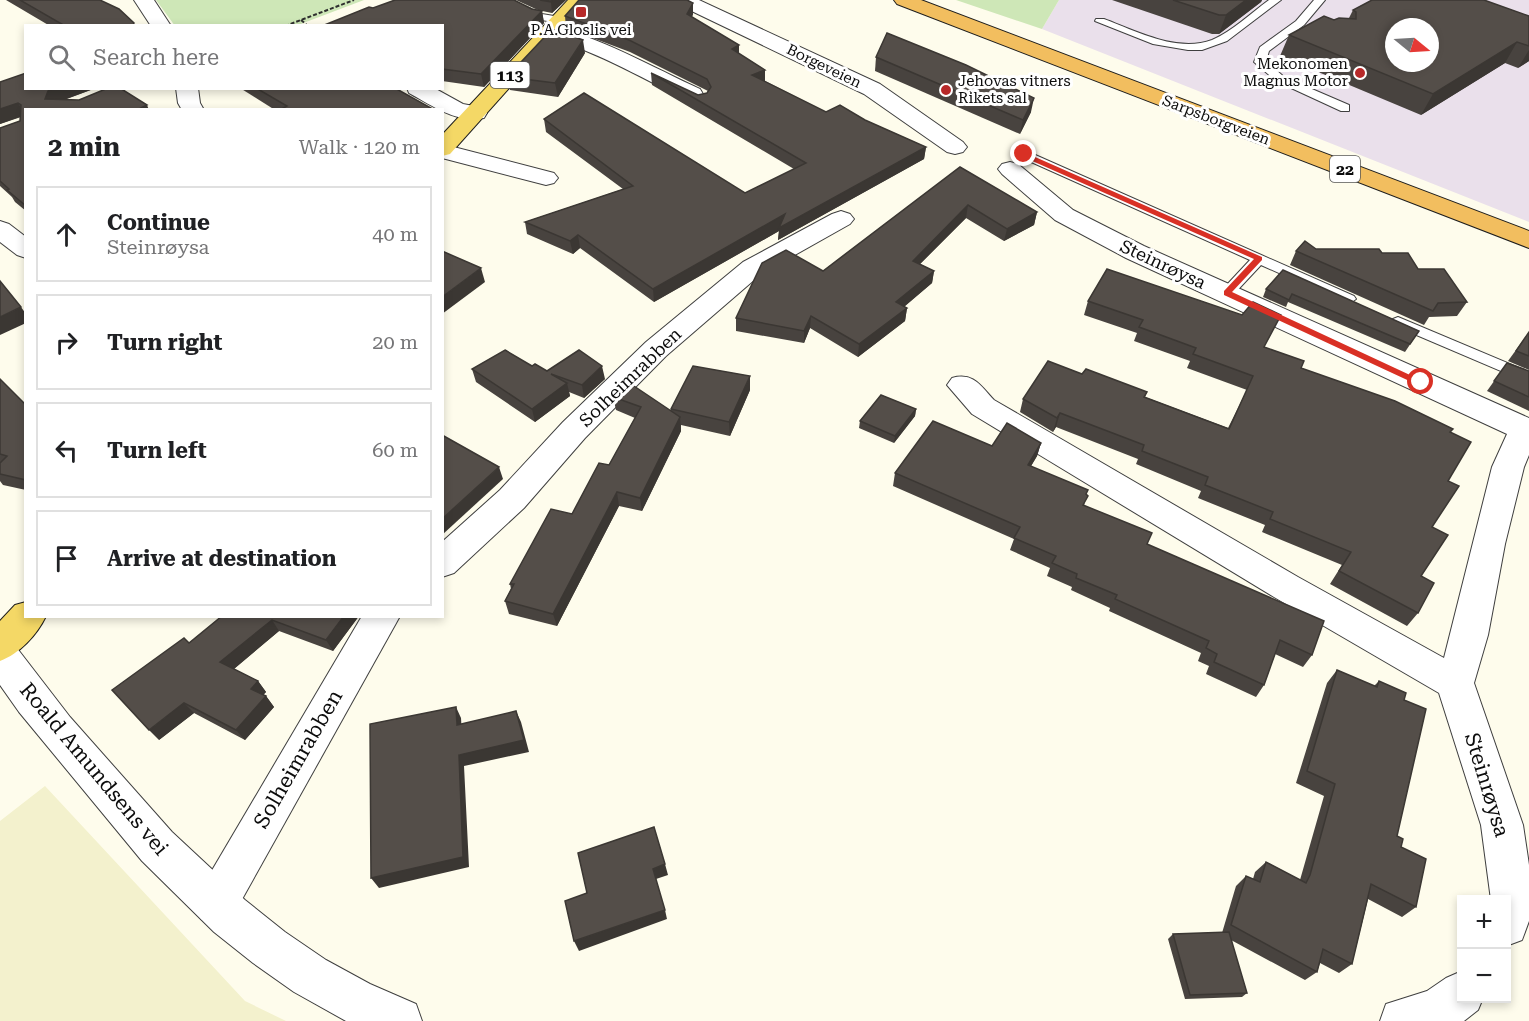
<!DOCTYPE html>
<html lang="en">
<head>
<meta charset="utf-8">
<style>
	:root { --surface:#fff; --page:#f2f2f2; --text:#202124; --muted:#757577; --line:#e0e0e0 }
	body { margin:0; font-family:"Roboto Serif",serif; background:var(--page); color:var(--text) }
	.controls { position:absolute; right:18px; bottom:18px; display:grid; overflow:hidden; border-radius:0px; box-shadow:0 3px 9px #0003 }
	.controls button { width:54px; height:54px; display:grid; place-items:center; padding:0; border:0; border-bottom:2px solid var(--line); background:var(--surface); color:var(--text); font:30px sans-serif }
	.compass { position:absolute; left:1385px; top:18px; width:54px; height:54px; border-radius:50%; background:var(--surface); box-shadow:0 3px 9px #0003; rotate:108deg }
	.stop { position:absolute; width:18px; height:18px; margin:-14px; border:4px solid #d93025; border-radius:50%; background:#fff }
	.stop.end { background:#d93025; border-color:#fff; box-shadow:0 2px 6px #0008 }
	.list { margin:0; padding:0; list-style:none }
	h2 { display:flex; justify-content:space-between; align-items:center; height:78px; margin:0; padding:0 24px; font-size:26px }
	h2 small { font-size:20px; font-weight:400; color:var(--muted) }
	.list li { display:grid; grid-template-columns:39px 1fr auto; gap:18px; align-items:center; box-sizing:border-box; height:96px; margin:0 12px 12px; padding:0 12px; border:2px solid var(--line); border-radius:0px }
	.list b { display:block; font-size:22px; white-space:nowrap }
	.list p { margin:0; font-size:20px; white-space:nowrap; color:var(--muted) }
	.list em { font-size:20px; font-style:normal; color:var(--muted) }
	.icon { flex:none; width:33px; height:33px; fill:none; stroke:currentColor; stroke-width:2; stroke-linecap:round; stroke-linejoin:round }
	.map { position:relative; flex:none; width:1529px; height:1021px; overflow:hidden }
	.search { position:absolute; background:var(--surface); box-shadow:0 3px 9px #0003; left:24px; top:24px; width:420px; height:66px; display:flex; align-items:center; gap:15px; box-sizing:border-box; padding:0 21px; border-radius:0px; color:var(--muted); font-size:22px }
	.panel { position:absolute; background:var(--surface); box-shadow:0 3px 9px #0003; left:24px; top:108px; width:420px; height:510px; border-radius:0px }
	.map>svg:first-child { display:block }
	.industrial { fill:#eae0eb; fill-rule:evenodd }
	.farmland { fill:#f3f1cd }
	.green { fill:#cee7b7 }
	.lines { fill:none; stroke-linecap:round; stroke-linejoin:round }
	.service-casing { stroke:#3f3f3f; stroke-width:2 }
	.minor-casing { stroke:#3f3f3f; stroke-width:2 }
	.tertiary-casing { stroke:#3f3f3f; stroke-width:2 }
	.primary-casing { stroke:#1d1d1d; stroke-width:2 }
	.trunk-casing { stroke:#1d1d1d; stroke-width:2 }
	.path { stroke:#2e2e2e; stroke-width:2; stroke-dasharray:4 2; stroke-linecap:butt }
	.service { fill:#fff; fill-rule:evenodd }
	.minor { fill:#fff; fill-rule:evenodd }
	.tertiary { fill:#fff; fill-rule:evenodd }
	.primary { fill:#f4d866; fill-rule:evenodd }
	.trunk { fill:#f2be5f; fill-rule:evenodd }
	.wall { fill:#48433f }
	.shaded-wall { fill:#3b3733 }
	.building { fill:#544e49; stroke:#3b3733; stroke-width:1.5; fill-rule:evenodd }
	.route { fill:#d93025 }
	.poi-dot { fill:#b72929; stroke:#fff; stroke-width:2 }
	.labels { text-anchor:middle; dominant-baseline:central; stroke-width:6; stroke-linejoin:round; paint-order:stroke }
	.far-poi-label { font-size:15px; fill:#0c0c0c; stroke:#fff }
	.far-street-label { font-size:15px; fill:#0c0c0c; stroke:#fff }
	.shield { fill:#fff; stroke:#555; stroke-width:1.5 }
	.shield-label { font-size:16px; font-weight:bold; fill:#0c0c0c }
	.street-label { font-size:18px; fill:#0c0c0c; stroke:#fff }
	.near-street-label { font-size:21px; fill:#0c0c0c; stroke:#fff }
</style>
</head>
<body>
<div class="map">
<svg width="1529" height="1021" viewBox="0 0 1529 1021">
	<rect width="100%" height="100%" fill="#fefcec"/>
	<path class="industrial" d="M 1059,0 L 1529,0 L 1529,222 L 1042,29 ZM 1394,27 L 1430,27 L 1430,63 L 1394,63 Z"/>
	<polygon class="farmland" points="45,786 245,1001 286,1021 0,1021 0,821"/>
	<g class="green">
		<polygon points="156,0 364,0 298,25 175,26"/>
		<polygon points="956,0 1059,0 1042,29"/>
	</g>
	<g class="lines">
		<defs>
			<g id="service">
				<polygon points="498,0 511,0 542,14 560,17 565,20 560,23 535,19"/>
				<path d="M 1269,0 L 1281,0 L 1227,41 L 1202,50 L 1188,50 L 1153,44 L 1095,21 L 1096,19 L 1104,19 C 1136,31 1177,53 1212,40 C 1233,31 1251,13 1269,0 Z"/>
				<polygon points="1314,0 1325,0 1304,25 1269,51 1266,61 1284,77 1349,105 1349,111 1341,111 1276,81 1254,62 1260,47 1296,21"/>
				<polygon points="1024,150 1354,296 1356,299 1349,304 1344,302 1261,265 1232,296 1222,296 1220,293 1222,290 1250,260 1020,157 1018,154 1020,151"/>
				<polygon points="1398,317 1529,372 1529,383 1393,325 1390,322 1393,319"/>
			</g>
			<g id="minor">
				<polygon points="134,0 154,0 171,26 151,26"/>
				<polygon points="674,0 699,0 880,84 963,142 967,147 963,152 955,154 947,152 864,94 677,4"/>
				<path d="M 549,26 C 595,34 656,69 700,89 L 703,94 L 700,99 L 692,100 L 684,99 C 639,76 592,49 542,36 L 539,32 L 542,28 Z"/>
				<polygon points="176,88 198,88 200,103 204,110 182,110 178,103"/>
				<path d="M 407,88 L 434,88 L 463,104 L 484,108 L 487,113 L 484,118 C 457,124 431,105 409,93 Z"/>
				<polygon points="442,144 554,173 558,178 554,183 546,185 442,158"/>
				<path d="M 1010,162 L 1018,164 L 1073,210 L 1144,246 L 1529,418 L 1529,455 L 1524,467 L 1505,544 L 1488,635 L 1474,683 L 1523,825 L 1529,865 L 1529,921 L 1522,940 L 1506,946 L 1506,900 L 1491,900 L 1481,825 L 1439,693 L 1274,597 L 972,414 L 947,385 L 952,378 C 973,372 980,385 994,400 L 1298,577 L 1444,658 L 1492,467 L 1507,434 L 1126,258 L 1055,220 L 1002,174 L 998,169 L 1002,164 Z"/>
				<polygon points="841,211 850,214 854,219 850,224 761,274 666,356 585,438 524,508 454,573 442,577 442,542 500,490 563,422 646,342 743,262 832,214"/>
				<polygon points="0,221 9,224 26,237 26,258 17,255 0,242"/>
				<polygon points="362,616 400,616 231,919 216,926 201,919 194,904 201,889"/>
				<polygon points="1462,971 1462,998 1483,998 1478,1010 1464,1021 1380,1021 1386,1004 1427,991 1446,978"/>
			</g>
			<polygon id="tertiary" points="0,638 13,643 70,717 172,832 245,900 285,932 326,960 370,984 416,1004 422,1021 346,1021 294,992 253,963 214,932 142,861 19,712 0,685"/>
			<g id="primary">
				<polygon points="568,0 588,0 450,154 442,156 442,135"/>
				<path d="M 26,602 L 26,616 L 46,616 C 37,635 19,654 0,661 L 0,621 L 15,605 Z"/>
			</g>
			<polygon id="trunk" points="894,0 921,0 1529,231 1529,248 897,4"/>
		</defs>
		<use href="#service" class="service-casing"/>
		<use href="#minor" class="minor-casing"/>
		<use href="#tertiary" class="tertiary-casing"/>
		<use href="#primary" class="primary-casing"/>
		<use href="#trunk" class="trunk-casing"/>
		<g class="path">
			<polyline points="301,20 308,26"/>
			<polyline points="285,26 354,0"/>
		</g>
		<use href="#service" class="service"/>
		<use href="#minor" class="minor"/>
		<use href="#tertiary" class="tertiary"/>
		<use href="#primary" class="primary"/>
		<use href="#trunk" class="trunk"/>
	</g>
	<g class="wall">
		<polygon points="6,0 100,0 135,26 50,26"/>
		<polygon points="516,0 566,0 552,13 542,11 544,23 484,87 442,81 442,26 373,8 532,9 540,11"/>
		<polygon points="1112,0 1262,0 1261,2 1219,34 1212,34"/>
		<polygon points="693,3 693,14 692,17 739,45 739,54 765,81 826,112 865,120 926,147 924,159 778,240 779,231 654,302 580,248 573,254 527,234 525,222 623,189 546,132 544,119 745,193 794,169 652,85 651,73 698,95 707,93 708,91 630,52 566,28 565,16"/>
		<polygon points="1353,10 1529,16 1529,61 1518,68 1505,63 1421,115 1280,56 1289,35 1334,20 1349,18"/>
		<polygon points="585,53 558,97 510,90 507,77"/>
		<polygon points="876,57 1031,112 1020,134 875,71"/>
		<polygon points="0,82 26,88 96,88 64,100 147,105 26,110 26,211 15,202 12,197 0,186 0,128 20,121 21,117 0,124"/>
		<polygon points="240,88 395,88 432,110 275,110"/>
		<polygon points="960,167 1037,212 1034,225 1004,241 966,218 920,264 934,271 932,283 904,307 907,308 905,321 858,357 810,328 804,343 736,331 736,318 823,271"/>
		<polygon points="1316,249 1382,253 1418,269 1467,302 1457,316 1429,317 1424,325 1290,265 1296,251"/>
		<polygon points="1283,270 1419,331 1405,352 1288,302 1286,307 1263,297 1266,289"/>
		<polygon points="1088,301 1264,347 1301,368 1450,432 1448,481 1432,527 1421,576 1418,613 1407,626 1330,584 1342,565 1262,532 1265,525 1198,498 1201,491 1136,464 1138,459 1056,427 1053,432 1020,412 1023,399 1082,374 1147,392 1145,397 1228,428 1247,390 1187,368 1190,361 1134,341 1137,333 1084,315"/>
		<polygon points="1529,332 1529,370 1508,361"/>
		<polygon points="1507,363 1529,371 1529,411 1487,391"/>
		<polygon points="532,366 547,371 605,379 584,398 569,392 570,396 535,422 476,382 472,369"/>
		<polygon points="0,379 26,405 26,490 3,485 0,481"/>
		<polygon points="750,390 730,436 681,425 681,431 642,511 619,506 557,626 509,614 505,601 511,589 510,584 572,514 609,465 635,418 616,410 613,397 671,411 671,409"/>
		<polygon points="916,409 915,416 894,443 859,428 860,421"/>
		<polygon points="1041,443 1037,456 1031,466 1086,495 1084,506 1147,544 1312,655 1303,667 1275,654 1264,685 1256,697 1206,674 1209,666 1198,661 1201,653 1109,611 1110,608 1071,590 1072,587 1047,576 1050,568 1010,550 1014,539 893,486 895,473 992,446"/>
		<polygon points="222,616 359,616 333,651 279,631 234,669 258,681 266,692 263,695 266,696 274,707 245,740 194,713 159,740 189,643"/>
		<polygon points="1337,670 1374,686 1379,681 1404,700 1397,836 1401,847 1416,907 1402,917 1368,899 1352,964 1339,973 1320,963 1317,972 1305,980 1231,940 1247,993 1242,997 1185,999 1168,939 1173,934 1222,933 1236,886 1246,876 1253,879 1255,872 1266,862 1300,880 1324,796 1296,783 1327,683"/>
	</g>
	<g class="shaded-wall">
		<polygon points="552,0 566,0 552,13 551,2"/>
		<polygon points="1246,0 1262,0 1261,2 1219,34 1226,15"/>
		<polygon points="693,3 693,14 688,26 687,14"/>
		<polygon points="542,11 544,23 484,87 481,74"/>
		<polygon points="583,40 585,53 558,97 555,83"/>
		<polygon points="1517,42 1505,63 1421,115 1433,94"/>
		<polygon points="739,45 739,57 732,49"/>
		<polygon points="1529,50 1529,61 1518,68"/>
		<polygon points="765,70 765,82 752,75"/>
		<polygon points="54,88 96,88 55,103 45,99 48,91"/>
		<polygon points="1034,98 1031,112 1020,134 1023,120"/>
		<polygon points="18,103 25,115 0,124 0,109"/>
		<polygon points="147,105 149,110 137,110"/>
		<polygon points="926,147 924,159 778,240 779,231 654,302 653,289 785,214"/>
		<polygon points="968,205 966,218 911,273 913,261"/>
		<polygon points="1037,212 1034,225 1004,241 1007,229"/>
		<polygon points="578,235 580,248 573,254 570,241"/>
		<polygon points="481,268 485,282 442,314 442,297"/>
		<polygon points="934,271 932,283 894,315 896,302"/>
		<polygon points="21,307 26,314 26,323 0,335 0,317"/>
		<polygon points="907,308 905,321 858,357 859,344"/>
		<polygon points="811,316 810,328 804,343 804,331"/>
		<polygon points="602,366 605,379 584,398 582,385"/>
		<polygon points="750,376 750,390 730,436 729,422"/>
		<polygon points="567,383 570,396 535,422 532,409"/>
		<polygon points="916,409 915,416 894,443 895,436"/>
		<polygon points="1060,413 1056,427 1053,432 1057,418"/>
		<polygon points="680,417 681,431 642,511 640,498"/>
		<polygon points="1041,443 1037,456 1024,478 1028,465"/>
		<polygon points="499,467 503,479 442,535 442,519"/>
		<polygon points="617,492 619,506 557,626 553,614"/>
		<polygon points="344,616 359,616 333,651 326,640"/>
		<polygon points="272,620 279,631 229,673 220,662"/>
		<polygon points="258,681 266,692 259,699 251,689"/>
		<polygon points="266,696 274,707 245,740 236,730"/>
		<polygon points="184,703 194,713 159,740 149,730"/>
		<polygon points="456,707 461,718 462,736 457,725"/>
		<polygon points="516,711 521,722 529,752 464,766 469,867 379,888 371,878 459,755"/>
		<polygon points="665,864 668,875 656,879 653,869"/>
		<polygon points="665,910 667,919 579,951 574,941"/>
	</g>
	<g class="building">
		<polygon points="20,0 100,0 119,9 134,23 133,26 65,26"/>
		<polygon points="395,0 514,0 532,9 542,11 481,74 442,69 442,26 322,26 369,7 373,8"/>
		<polygon points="540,0 552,0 551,2"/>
		<polygon points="579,0 687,0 693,3 687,14 739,45 732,49 765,70 752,75 826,112 840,105 865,120 926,147 779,228 785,214 653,289 578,235 570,241 525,222 633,186 544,119 584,93 745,193 806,163 651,73 698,95 707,93 711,87 707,79 629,40 565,16"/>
		<polygon points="1173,0 1246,0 1226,15 1219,15"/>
		<path d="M 1372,0 L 1484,0 L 1529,16 L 1529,46 L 1517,42 L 1433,94 L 1289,35 L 1324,16 L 1334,20 L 1339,18 L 1356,19 L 1356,12 L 1353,10 ZM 1394,27 L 1430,27 L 1430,63 L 1394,63 Z"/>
		<polygon points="552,29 583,40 555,83 507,77"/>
		<polygon points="887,33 966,65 1034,98 1023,120 876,57"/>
		<polygon points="26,73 26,88 54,88 48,91 45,99 79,100 108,88 120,88 147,105 137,110 26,110 26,206 7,190 9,189 0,181 0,128 20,121 21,105 18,103 0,109 0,82"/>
		<polygon points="256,88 395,88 431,108 428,110 280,110 287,106"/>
		<polygon points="960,167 1037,212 1007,229 968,205 913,261 934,271 896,302 907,308 859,344 811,316 804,331 736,318 762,263 786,250 823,271"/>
		<polygon points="1305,241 1316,249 1379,249 1382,253 1408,253 1418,269 1444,269 1467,302 1438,303 1433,311 1296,251"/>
		<polygon points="442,251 481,268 442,297"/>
		<polygon points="1107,269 1242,315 1253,302 1281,315 1264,347 1304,361 1301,368 1395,401 1453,429 1450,432 1471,442 1448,481 1459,486 1432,527 1448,535 1421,576 1434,583 1418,613 1339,571 1351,552 1270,519 1273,512 1205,485 1208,477 1142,451 1144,445 1060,413 1057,418 1023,399 1048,361 1082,374 1086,369 1147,392 1144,397 1229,429 1253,376 1193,354 1196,348 1139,327 1143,320 1088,301"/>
		<polygon points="1283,270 1419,331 1410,344 1292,294 1289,300 1266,289"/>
		<polygon points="0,281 21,307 0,317"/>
		<polygon points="1529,332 1529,356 1516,351"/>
		<polygon points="505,350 532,366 535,364 547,371 579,350 602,366 582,385 551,374 567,383 532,409 472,369"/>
		<polygon points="1507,363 1529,371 1529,397 1494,381"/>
		<polygon points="693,366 750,376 729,422 671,409"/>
		<polygon points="0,379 26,405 26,480 0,474 0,463 7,456 0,454"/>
		<polygon points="628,382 680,417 640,498 617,492 553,614 505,601 514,584 510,584 551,509 572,514 599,463 609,465 641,407 613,397"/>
		<polygon points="881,395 916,409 895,436 860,421"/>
		<polygon points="933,421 992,446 1007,423 1041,443 1028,465 1088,490 1086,494 1088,496 1083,505 1152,533 1147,544 1324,621 1312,655 1280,640 1264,685 1214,662 1217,654 1206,648 1209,641 1115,599 1117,595 1076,578 1077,574 1052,563 1056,556 1014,538 1020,527 895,473"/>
		<polygon points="442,435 499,467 442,519"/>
		<polygon points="222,616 344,616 326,640 272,620 220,662 258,681 251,689 266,696 236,730 184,703 149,730 112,690 184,638 189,643"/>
		<polygon points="1337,670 1377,687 1379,681 1406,693 1404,700 1426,709 1397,836 1403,839 1401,847 1426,859 1416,907 1371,884 1352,964 1323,949 1317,972 1231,925 1246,876 1260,882 1266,862 1306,883 1310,875 1335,784 1307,771"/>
		<polygon points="456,707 457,725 516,711 524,740 459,755 463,857 371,878 370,724"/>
		<polygon points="654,827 665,864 653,869 665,910 574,941 565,901 587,893 578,853"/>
		<polygon points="1229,932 1247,993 1190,995 1173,934"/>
	</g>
	<polygon class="route" points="1021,153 1026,153 1262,257 1262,260 1232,292 1425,382 1418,385 1224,295 1224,291 1254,259 1021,156"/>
	<g class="poi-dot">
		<rect x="575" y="6" width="12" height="12" rx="3"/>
		<circle cx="1360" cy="73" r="6"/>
		<circle cx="946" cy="90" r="6"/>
	</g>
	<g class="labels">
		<g class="far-poi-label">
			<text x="581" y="30">P.A.Gloslis vei</text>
			<text x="1348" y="64" text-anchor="end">Mekonomen<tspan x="1348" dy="17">Magnus Motor</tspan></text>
			<text x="958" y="81" text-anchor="start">Jehovas vitners<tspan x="958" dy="17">Rikets sal</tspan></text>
		</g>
		<g class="far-street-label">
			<text transform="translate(824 66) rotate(26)">Borgeveien</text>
			<text transform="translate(1216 120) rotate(21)">Sarpsborgveien</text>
		</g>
		<g class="shield">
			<rect x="490.5" y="62" width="39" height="26" rx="4.5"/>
			<rect x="1330" y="156" width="30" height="26" rx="4.5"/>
		</g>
		<g class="shield-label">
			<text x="510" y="75">113</text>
			<text x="1345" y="169">22</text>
		</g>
		<g class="street-label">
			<text transform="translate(1163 264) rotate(25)">Steinrøysa</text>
			<text transform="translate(630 377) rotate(-44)">Solheimrabben</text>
		</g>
		<g class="near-street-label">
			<text transform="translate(298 759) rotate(-60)">Solheimrabben</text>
			<text transform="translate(94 769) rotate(50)">Roald Amundsens vei</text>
			<text transform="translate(1487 785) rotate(73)">Steinrøysa</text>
		</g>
	</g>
</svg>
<div class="controls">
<button>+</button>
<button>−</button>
</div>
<svg class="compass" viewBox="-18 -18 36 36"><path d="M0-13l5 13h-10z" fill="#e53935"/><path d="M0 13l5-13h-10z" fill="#757577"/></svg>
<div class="stop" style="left:1421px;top:382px"></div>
<div class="stop end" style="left:1024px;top:154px"></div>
<div class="search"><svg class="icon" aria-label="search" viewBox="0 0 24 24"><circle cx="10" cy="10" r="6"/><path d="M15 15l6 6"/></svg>Search here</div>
<section class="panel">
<h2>2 min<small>Walk · 120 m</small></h2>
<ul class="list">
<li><svg class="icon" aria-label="ahead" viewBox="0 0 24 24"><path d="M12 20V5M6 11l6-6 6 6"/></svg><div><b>Continue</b><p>Steinrøysa</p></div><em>40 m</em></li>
<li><svg class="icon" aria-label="right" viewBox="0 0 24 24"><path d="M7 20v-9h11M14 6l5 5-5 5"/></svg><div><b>Turn right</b></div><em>20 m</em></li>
<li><svg class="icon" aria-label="left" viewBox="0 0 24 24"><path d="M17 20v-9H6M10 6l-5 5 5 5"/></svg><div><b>Turn left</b></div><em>60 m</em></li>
<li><svg class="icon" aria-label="arrive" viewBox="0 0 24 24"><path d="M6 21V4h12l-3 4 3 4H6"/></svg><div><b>Arrive at destination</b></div></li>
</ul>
</section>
</div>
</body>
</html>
